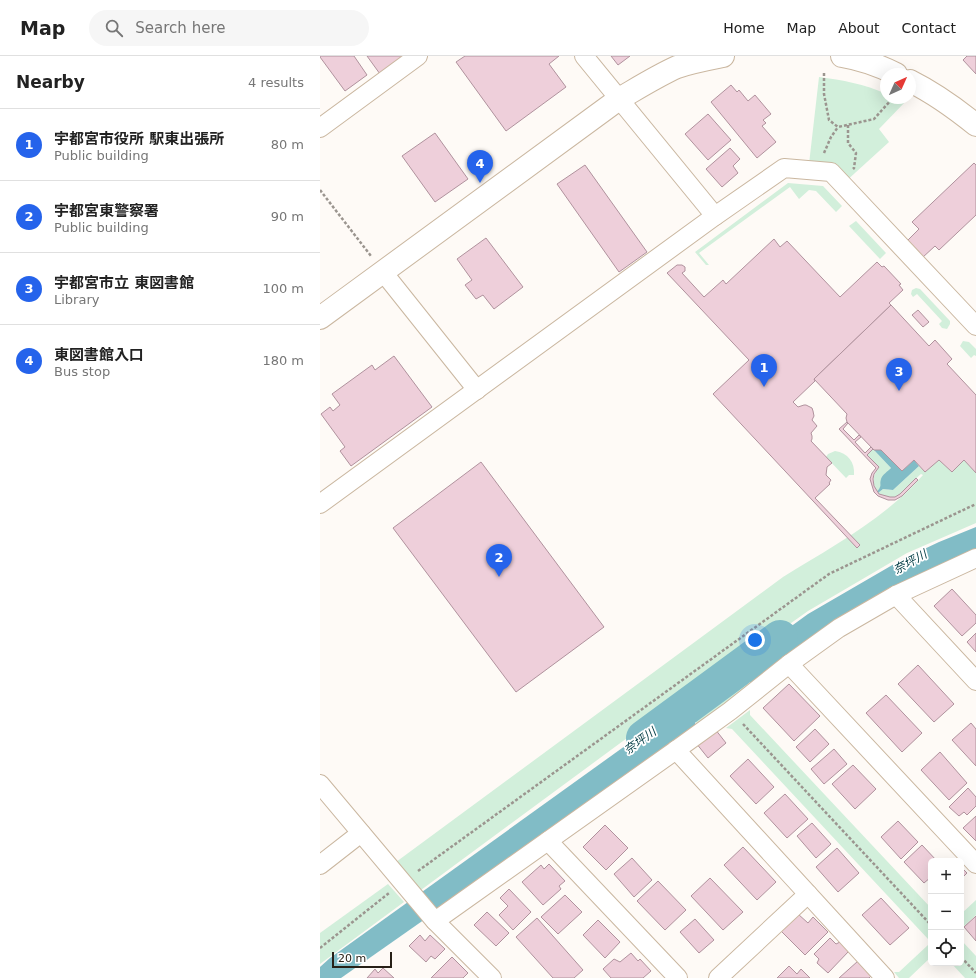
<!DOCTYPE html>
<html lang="en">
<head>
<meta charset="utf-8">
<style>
	:root { --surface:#fff; --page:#f6f6f6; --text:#222; --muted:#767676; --line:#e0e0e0; --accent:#2563eb }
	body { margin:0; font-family:"DejaVu Sans","Noto Sans JP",sans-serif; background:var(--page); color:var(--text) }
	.controls { position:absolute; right:12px; bottom:12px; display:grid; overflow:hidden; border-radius:6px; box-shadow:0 4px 16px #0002 }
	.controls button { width:36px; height:36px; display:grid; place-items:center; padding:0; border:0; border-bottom:1px solid var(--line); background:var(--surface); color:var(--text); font:20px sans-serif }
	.compass { position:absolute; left:560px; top:12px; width:36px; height:36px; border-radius:50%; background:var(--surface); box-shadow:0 4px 16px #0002; rotate:45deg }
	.scale { position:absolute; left:12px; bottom:10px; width:60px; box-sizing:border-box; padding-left:4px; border:2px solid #272017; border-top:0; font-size:11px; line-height:14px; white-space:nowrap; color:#272017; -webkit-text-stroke:3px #fff; paint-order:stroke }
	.you { position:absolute; left:435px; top:584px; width:14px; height:14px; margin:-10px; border:3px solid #fff; border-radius:50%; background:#1a73e8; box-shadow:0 0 0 6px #1a73e833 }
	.badge { display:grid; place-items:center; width:26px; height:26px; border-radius:50%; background:var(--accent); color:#fff; font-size:13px; font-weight:700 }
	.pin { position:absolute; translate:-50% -33px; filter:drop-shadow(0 1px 2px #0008) }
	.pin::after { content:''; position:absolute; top:21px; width:14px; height:12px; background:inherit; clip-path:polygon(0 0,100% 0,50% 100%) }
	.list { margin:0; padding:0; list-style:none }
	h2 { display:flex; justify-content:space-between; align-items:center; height:52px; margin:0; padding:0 16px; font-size:17px }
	h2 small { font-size:13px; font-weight:400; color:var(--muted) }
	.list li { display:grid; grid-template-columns:26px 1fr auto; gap:12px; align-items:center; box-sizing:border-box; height:72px; padding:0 16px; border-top:1px solid var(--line) }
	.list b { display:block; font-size:15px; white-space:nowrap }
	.list p { margin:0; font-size:13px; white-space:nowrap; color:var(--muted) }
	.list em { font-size:13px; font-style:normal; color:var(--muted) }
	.icon { flex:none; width:22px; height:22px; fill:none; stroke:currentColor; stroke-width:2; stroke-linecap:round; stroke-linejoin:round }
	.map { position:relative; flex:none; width:656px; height:922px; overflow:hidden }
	header { display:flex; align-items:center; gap:24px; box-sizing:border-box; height:56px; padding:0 20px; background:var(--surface); border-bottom:1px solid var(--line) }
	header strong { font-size:19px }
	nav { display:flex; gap:22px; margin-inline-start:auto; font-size:14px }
	.search { width:280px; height:36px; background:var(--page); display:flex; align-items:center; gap:10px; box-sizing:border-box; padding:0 14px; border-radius:22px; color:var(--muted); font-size:15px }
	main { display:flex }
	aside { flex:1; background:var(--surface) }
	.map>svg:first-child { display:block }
	.green { fill:#d2efdb }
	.water { fill:#81bcc6 }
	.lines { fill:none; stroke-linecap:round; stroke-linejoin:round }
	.river { stroke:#81bcc6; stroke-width:36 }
	.building { fill:#eecfda; stroke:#b0929d }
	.minor-casing { stroke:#cab7a0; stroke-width:20 }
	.tertiary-casing { stroke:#cab7a0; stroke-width:24 }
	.path { stroke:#9b958f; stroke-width:2.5; stroke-dasharray:3 2; stroke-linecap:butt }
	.minor { stroke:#fff; stroke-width:18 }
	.tertiary { stroke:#fff; stroke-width:22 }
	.labels { text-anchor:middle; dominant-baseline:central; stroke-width:3.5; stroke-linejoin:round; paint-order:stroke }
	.water-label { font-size:12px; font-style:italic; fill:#013b43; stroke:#fff }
</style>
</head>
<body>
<header>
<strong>Map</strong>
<div class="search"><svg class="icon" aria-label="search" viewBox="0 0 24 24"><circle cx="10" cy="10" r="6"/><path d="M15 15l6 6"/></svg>Search here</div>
<nav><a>Home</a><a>Map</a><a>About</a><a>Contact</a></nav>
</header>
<main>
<aside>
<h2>Nearby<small>4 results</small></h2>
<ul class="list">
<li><span class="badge">1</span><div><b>宇都宮市役所 駅東出張所</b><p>Public building</p></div><em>80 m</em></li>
<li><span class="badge">2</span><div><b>宇都宮東警察署</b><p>Public building</p></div><em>90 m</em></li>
<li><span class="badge">3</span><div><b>宇都宮市立 東図書館</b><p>Library</p></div><em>100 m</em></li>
<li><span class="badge">4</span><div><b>東図書館入口</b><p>Bus stop</p></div><em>180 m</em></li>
</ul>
</aside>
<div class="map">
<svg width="656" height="922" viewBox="0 0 656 922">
	<rect width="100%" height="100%" fill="#fefaf6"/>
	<g class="green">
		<path d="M 499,21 C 522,24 545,28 566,38 L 566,42 L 575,42 L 585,46 L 559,73 L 569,86 L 524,127 L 489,108 Z"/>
		<polygon points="468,127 503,130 522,150 516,156 496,135 489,134 479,143 470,131 379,197 389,209 386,209 375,196"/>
		<polygon points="536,165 566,197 560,203 529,170"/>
		<polygon points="596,232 600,233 630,265 630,268 627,273 622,272 619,268 622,265 597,238 593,241 591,238 592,234"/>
		<polygon points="643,285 649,286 656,293 656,300 654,299 651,302 640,290"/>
		<path d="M 553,393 L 571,412 L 561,425 L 561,431 L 557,436 C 552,426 552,421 559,411 L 547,399 Z"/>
		<path d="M 515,395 C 528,397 535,406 534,419 L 529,419 L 526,422 L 506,401 L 508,398 Z"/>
		<path d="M 619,404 L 632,416 L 644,404 L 656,417 L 656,467 L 587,497 L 488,555 L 415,607 L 431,630 L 378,669 L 360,643 L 101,834 L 76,806 L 463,521 C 510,492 566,462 603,419 L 601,418 C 595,423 582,439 575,441 C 570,442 564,440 559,438 L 558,437 L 563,433 L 573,434 L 599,410 L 605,416 Z"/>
		<polygon points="430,654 430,659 611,852 611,901 589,922 579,922 574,916 579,916 608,889 608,883 412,673 406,672"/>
		<polygon points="68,828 84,846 0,908 0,877"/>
		<polygon points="656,844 656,859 641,873 641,858"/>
		<polygon points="641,884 656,900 656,922 645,922 631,907 641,907"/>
	</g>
	<g class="water">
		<path d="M 554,394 L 561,394 L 582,415 L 594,404 L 599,410 L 573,434 L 563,433 L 558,437 L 557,436 C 563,428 559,430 561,423 C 562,419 568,415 571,412 Z"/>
		<polygon points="656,471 656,494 513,568 431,627 418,609 488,558 581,504 619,486"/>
		<polygon points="362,649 377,670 229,776 21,922 0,922 0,911 10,902"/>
	</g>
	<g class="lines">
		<polyline class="river" points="324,682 460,582"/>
	</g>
	<g class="building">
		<polygon points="0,0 34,0 47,19 25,35 0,1"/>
		<polygon points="47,0 85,0 60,18"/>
		<polygon points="145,0 239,0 229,8 246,31 186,75 136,6"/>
		<polygon points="291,0 310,0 298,9"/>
		<polygon points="647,0 656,0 656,18 643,4"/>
		<polygon points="411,29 417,36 419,34 428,45 435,39 451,58 443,64 446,67 442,70 456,86 437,102 391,46"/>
		<polygon points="388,58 411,84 388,104 365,78"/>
		<polygon points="115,77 148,123 115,146 82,100"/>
		<polygon points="410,92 420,103 413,110 418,117 402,131 386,113"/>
		<polygon points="654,107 656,109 656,159 619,194 615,190 602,202 587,185 599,173 592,166"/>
		<polygon points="265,109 327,196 299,216 237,128"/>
		<polygon points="166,182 203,231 174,253 163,239 156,243 145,229 152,224 137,203"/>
		<polygon points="454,183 460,191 467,185 520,241 557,206 562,211 564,210 581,228 579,229 583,234 569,247 571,249 494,323 495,325 473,346 478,351 484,349 486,349 492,352 493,355 494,360 492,364 497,370 491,377 492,380 492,383 491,385 512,407 507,411 506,419 511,424 509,427 510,428 495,442 540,489 537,492 393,338 429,304 347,217 357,209 362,209 365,211 365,215 362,217 384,241 403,224 406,228"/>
		<polygon points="571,249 609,290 615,284 632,303 627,308 656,339 656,417 644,404 632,416 619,404 605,416 594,404 582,415 561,394 554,394 527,366 526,362 527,358 494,323"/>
		<polygon points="598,254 609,266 603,271 592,259"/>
		<polygon points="74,300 112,351 31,410 20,395 25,391 1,358 10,351 13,355 20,349 12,338 52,309 55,314"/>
		<polygon points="527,366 528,367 523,373 534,384 539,379 541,381 535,386 545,397 551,391 553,393 547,399 559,411 554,418 553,423 554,430 559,438 570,441 575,441 580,438 596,422 598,424 582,440 575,444 568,444 558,440 554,436 550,423 552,417 556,412 519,373"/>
		<polygon points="161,406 284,571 196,636 73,472"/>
		<polygon points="632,533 656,559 656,567 642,580 614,550"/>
		<polygon points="656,577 656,596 647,586"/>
		<polygon points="598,609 634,648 614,666 578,628"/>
		<polygon points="469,628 500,660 474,685 443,652"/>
		<polygon points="566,639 602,677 582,696 546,657"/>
		<polygon points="651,667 656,673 656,710 632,684"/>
		<polygon points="395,673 406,687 388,702 376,687"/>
		<polygon points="495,673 509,688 490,706 476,691"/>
		<polygon points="514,693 527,708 504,728 491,713"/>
		<polygon points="620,696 647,727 629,744 601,714"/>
		<polygon points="428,703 454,731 436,748 410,720"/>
		<polygon points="533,709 556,733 535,753 512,728"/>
		<polygon points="648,732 656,741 656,750 647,759 644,756 639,760 629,751"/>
		<polygon points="465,738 488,763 467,782 444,757"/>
		<polygon points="656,760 656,785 643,772"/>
		<polygon points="578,765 598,786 581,803 561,781"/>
		<polygon points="492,767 511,788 496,802 477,780"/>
		<polygon points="285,769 308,792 286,814 263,791"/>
		<polygon points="602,789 617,805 611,805 611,821 604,827 584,806"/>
		<polygon points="423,791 456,826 437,844 404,809"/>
		<polygon points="517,792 539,817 518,836 496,811"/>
		<polygon points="312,802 332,824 314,841 294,818"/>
		<polygon points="229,808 245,825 239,830 241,833 223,849 202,826 221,809 224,813"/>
		<polygon points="641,811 647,817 641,823"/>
		<polygon points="390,822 423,856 403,874 371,840"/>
		<polygon points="338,825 366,854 345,874 317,845"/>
		<polygon points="189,833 211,856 193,874 179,859 188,850 180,842"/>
		<polygon points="245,839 262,856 238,878 221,861"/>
		<polygon points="561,842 589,872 570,889 542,859"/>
		<polygon points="167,856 189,877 176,890 154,869"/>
		<polygon points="478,858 488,867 493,861 508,876 485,899 461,875"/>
		<polygon points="656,860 656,885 644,871"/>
		<polygon points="217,862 263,914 254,922 233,922 196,881"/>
		<polygon points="375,863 394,884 379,897 360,876"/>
		<polygon points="278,864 300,886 285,902 263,879"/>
		<polygon points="100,879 105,885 110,879 125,893 115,903 111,900 106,906 89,890"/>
		<polygon points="510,882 516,888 520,886 529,895 508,917 497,907 499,903 494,898"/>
		<polygon points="311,897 318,905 320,903 331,915 323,922 291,922 283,913 294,903 300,906"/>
		<polygon points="132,901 148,917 143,922 111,922"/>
		<polygon points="538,905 551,920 549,922 519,922"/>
		<polygon points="469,910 477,918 481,913 490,922 457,922"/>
		<polygon points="63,912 74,922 47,922 55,913 58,917"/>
	</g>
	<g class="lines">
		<defs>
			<g id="minor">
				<polyline points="264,0 395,160"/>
				<polyline points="0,72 98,0"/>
				<polyline points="63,216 157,334"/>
				<polyline points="0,448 395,160 464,112 511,116 656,270"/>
				<polyline points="576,539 656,625"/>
				<polyline points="469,608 656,808"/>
				<polyline points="356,694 565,922"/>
				<polyline points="0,728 115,865 356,694 410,655 469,608 519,572 576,539 656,502"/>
				<polyline points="228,785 358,922"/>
				<polyline points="0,809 41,777"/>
				<polyline points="115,865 172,922"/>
				<polyline points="398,922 488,838"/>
			</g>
			<g id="tertiary">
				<path d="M 522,0 C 540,3 560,10 576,18"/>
				<path d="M 590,25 C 614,37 635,52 656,69"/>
				<path d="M 0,262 L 299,43 C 318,32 337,20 357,11 C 372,6 388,3 403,0"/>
			</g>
		</defs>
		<use href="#minor" class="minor-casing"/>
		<use href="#tertiary" class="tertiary-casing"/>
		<g class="path">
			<polyline points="504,17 504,38 509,64 518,71 554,63 562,54 573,42"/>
			<polyline points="528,69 528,87 536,97 534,112 533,113"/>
			<polyline points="504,97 511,81 518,71"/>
			<polyline points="0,134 51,200"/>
			<polyline points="423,668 611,869"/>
			<polyline points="98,815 509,518 641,455 656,448"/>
			<polyline points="0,892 69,837"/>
			<polyline points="641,901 656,917"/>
		</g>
		<use href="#minor" class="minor"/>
		<use href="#tertiary" class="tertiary"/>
	</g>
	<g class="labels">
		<g class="water-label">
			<text transform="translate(590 506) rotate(-29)">奈坪川</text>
			<text transform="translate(320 685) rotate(-36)">奈坪川</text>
		</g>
	</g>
</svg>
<div class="controls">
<button>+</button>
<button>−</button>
<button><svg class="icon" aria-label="locate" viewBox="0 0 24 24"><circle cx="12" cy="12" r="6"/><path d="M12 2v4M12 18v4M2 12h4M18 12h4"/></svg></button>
</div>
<svg class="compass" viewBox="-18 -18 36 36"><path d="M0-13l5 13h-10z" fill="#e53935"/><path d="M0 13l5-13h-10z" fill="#767676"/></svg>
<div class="scale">20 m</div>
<div class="you"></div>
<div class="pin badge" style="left:444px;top:331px">1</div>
<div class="pin badge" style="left:179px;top:521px">2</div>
<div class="pin badge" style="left:579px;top:335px">3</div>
<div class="pin badge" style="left:160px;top:127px">4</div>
</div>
</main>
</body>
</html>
